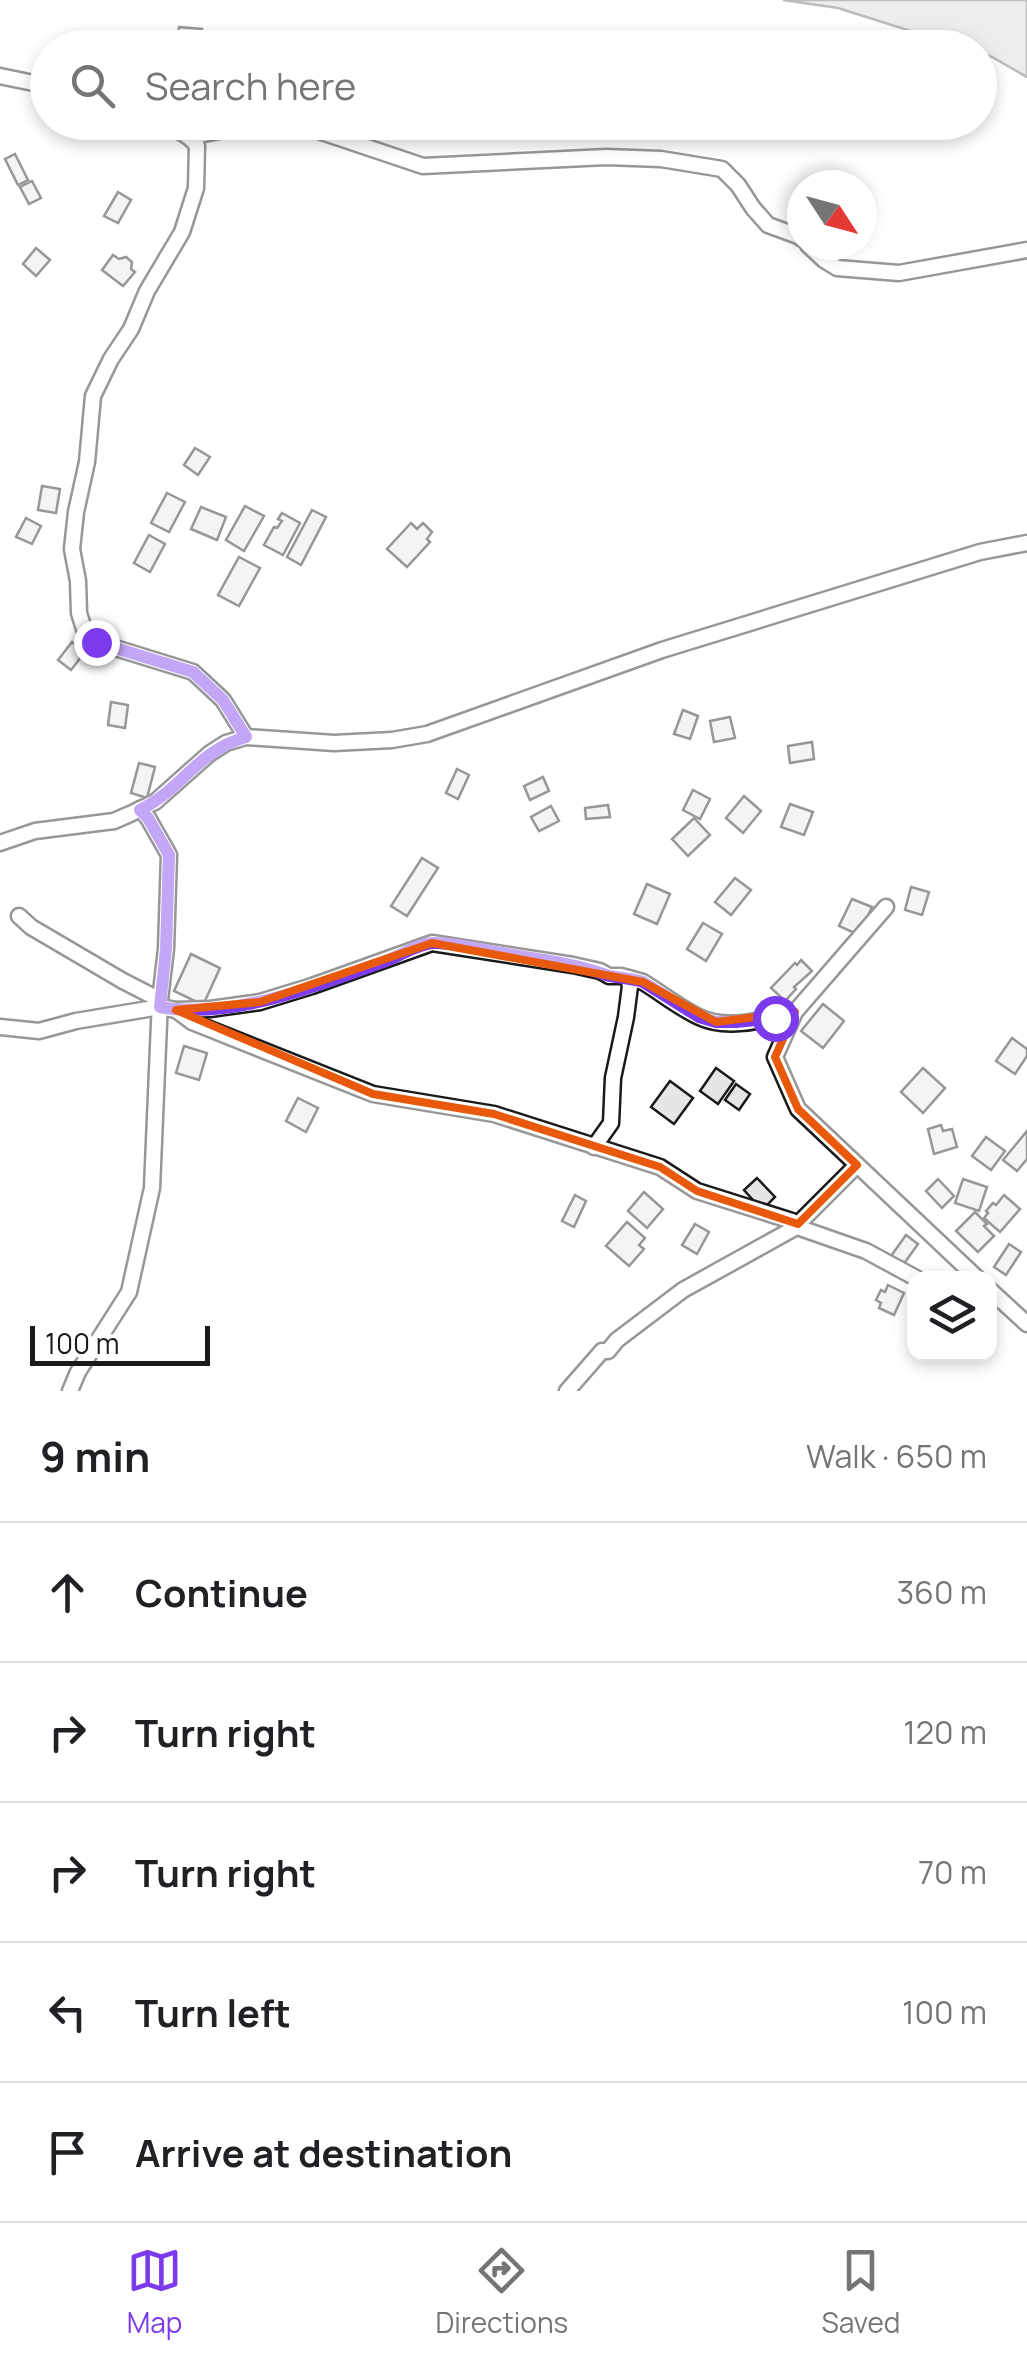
<!DOCTYPE html>
<html lang="en">
<head>
<meta charset="utf-8">
<style>
	:root { --surface:#fff; --page:#f6f6f6; --text:#202124; --muted:#757577; --line:#e0e0e0; --accent:#7c3aed }
	body { margin:0; font-family:Manrope,sans-serif; background:var(--page); color:var(--text) }
	.controls { position:absolute; right:30px; bottom:30px; display:grid; overflow:hidden; border-radius:20px; box-shadow:0 5px 15px #0003 }
	.controls button { width:90px; height:90px; display:grid; place-items:center; padding:0; border:0; border-bottom:2px solid var(--line); background:var(--surface); color:var(--text); font:50px sans-serif }
	.compass { position:absolute; left:787px; top:170px; width:90px; height:90px; border-radius:50%; background:var(--surface); box-shadow:0 5px 15px #0003; rotate:126deg }
	.scale { position:absolute; left:30px; bottom:25px; width:180px; box-sizing:border-box; padding-left:10px; border:5px solid #1a1a1a; border-top:0; font-size:28px; line-height:35px; white-space:nowrap; color:#1a1a1a; -webkit-text-stroke:8px #fff; paint-order:stroke }
	.stop { position:absolute; width:30px; height:30px; margin:-22px; border:8px solid #7c3aed; border-radius:50%; background:#fff }
	.stop.end { background:#7c3aed; border-color:#fff; box-shadow:0 2px 10px #0008 }
	.list { margin:0; padding:0; list-style:none }
	h2 { display:flex; justify-content:space-between; align-items:center; height:130px; margin:0; padding:0 40px; font-size:42px }
	h2 small { font-size:32px; font-weight:400; color:var(--muted) }
	.list li { display:grid; grid-template-columns:65px 1fr auto; gap:30px; align-items:center; box-sizing:border-box; height:140px; padding:0 40px; border-top:2px solid var(--line) }
	.list b { display:block; font-size:38px; white-space:nowrap }
	.list em { font-size:32px; font-style:normal; color:var(--muted) }
	.icon { flex:none; width:55px; height:55px; fill:none; stroke:currentColor; stroke-width:2; stroke-linecap:round; stroke-linejoin:round }
	.map { position:relative; flex:none; width:1027px; height:1391px; overflow:hidden }
	.search { position:absolute; background:var(--surface); box-shadow:0 5px 15px #0003; left:30px; right:30px; top:30px; height:110px; display:flex; align-items:center; gap:25px; box-sizing:border-box; padding:0 35px; border-radius:55px; color:var(--muted); font-size:38px }
	.sheet { height:830px; background:var(--surface) }
	nav { display:flex; justify-content:space-around; align-items:center; box-sizing:border-box; height:140px; border-top:2px solid var(--line); background:var(--surface); font-size:28px; color:var(--muted) }
	nav a { display:grid; justify-items:center; gap:5px }
	nav .on { color:var(--accent) }
	.map>svg:first-child { display:block }
	.water { fill:#d7d7d7; stroke:#6a6a6a; stroke-width:2.5 }
	.building { fill:#e6e6e6; stroke:#1a1a1a; stroke-width:2.5 }
	.lines { fill:none; stroke-linecap:round; stroke-linejoin:round }
	.minor-casing { stroke:#1a1a1a; stroke-width:19 }
	.minor { stroke:#fff; stroke-width:14 }
	.route { stroke:#7c3aed; stroke-width:12 }
	.marked { fill:none; stroke:#e8590c; stroke-width:8; stroke-linejoin:round }
</style>
</head>
<body>
<div class="map">
<svg width="1027" height="1391" viewBox="0 0 1027 1391">
	<rect width="100%" height="100%" fill="#fff"/>
	<polygon class="water" points="783,0 1027,0 1027,77 992,57 980,53 980,48 961,47 838,8"/>
	<g class="building">
		<polygon points="179,27 202,29 202,40 208,41 208,48 173,48 175,35 178,35"/>
		<polygon points="15,154 28,180 18,185 5,159"/>
		<polygon points="32,181 41,198 29,204 20,187"/>
		<polygon points="118,192 131,200 118,223 104,216"/>
		<polygon points="36,248 50,260 36,276 23,264"/>
		<polygon points="113,255 119,259 126,257 132,262 131,269 135,272 123,286 102,270"/>
		<polygon points="195,448 210,457 198,475 184,465"/>
		<polygon points="42,486 60,489 56,513 38,510"/>
		<polygon points="167,493 185,502 169,532 151,523"/>
		<polygon points="245,506 264,516 244,551 226,540"/>
		<polygon points="201,507 226,517 217,540 191,529"/>
		<polygon points="312,510 326,517 301,565 287,557"/>
		<polygon points="282,513 300,523 283,555 264,545 274,527 277,528 282,521 278,519"/>
		<polygon points="26,518 41,526 32,544 16,537"/>
		<polygon points="411,523 417,529 423,523 432,532 427,539 430,542 407,567 387,549"/>
		<polygon points="149,535 165,544 150,572 134,563"/>
		<polygon points="239,557 260,568 239,606 218,595"/>
		<polygon points="72,642 85,652 71,670 58,660"/>
		<polygon points="111,702 128,705 125,728 108,725"/>
		<polygon points="683,710 698,716 690,739 674,734"/>
		<polygon points="730,717 735,738 714,742 710,721"/>
		<polygon points="812,742 814,759 790,763 788,746"/>
		<polygon points="139,763 155,767 147,798 131,793"/>
		<polygon points="457,769 469,775 458,799 446,793"/>
		<polygon points="543,777 549,791 530,800 524,786"/>
		<polygon points="693,790 710,799 700,819 683,810"/>
		<polygon points="744,796 761,811 743,833 726,818"/>
		<polygon points="790,804 813,812 804,835 781,827"/>
		<polygon points="608,805 610,817 586,819 585,808"/>
		<polygon points="551,806 559,821 539,831 531,817"/>
		<polygon points="694,818 710,835 688,856 672,839"/>
		<polygon points="422,858 438,868 407,916 391,906"/>
		<polygon points="735,878 751,890 731,915 715,902"/>
		<polygon points="647,884 670,894 657,924 634,914"/>
		<polygon points="911,887 929,892 922,915 905,910"/>
		<polygon points="852,899 872,907 859,935 839,926"/>
		<polygon points="703,923 722,934 706,961 687,949"/>
		<polygon points="191,954 220,968 203,1005 174,991"/>
		<polygon points="801,960 812,971 794,987 796,989 785,1001 771,988 795,963 797,965"/>
		<polygon points="823,1004 844,1021 823,1048 801,1031"/>
		<polygon points="1012,1038 1027,1049 1027,1056 1015,1074 996,1061"/>
		<polygon points="184,1046 207,1053 199,1080 176,1073"/>
		<polygon points="716,1068 734,1081 718,1104 700,1091"/>
		<polygon points="923,1068 945,1088 923,1113 901,1092"/>
		<polygon points="670,1081 693,1098 674,1124 651,1107"/>
		<polygon points="736,1084 750,1094 739,1110 725,1100"/>
		<polygon points="298,1098 318,1108 306,1132 286,1121"/>
		<polygon points="941,1125 943,1131 952,1129 957,1147 934,1154 928,1129"/>
		<polygon points="1027,1131 1027,1159 1017,1171 1003,1160"/>
		<polygon points="986,1137 1005,1151 991,1170 972,1156"/>
		<polygon points="757,1178 775,1197 762,1210 744,1190"/>
		<polygon points="938,1179 954,1196 942,1208 926,1191"/>
		<polygon points="963,1179 987,1187 979,1211 955,1203"/>
		<polygon points="644,1192 663,1209 647,1228 628,1211"/>
		<polygon points="575,1195 586,1201 574,1227 562,1221"/>
		<polygon points="1004,1195 1020,1209 1000,1232 984,1218 988,1213 986,1211 993,1203 996,1205"/>
		<polygon points="975,1212 987,1224 984,1226 994,1236 978,1252 956,1231"/>
		<polygon points="627,1222 645,1238 639,1245 644,1249 629,1266 606,1246"/>
		<polygon points="695,1224 709,1232 697,1254 682,1245"/>
		<polygon points="906,1235 918,1244 903,1265 891,1256"/>
		<polygon points="1009,1244 1021,1252 1006,1275 994,1267"/>
		<polygon points="888,1285 904,1293 894,1315 879,1308 881,1303 876,1300 881,1290 885,1292"/>
	</g>
	<g class="lines">
		<defs>
			<g id="minor">
				<polyline points="0,76 48,86"/>
				<path d="M 151,122 C 168,127 187,131 197,146 L 196,188 L 182,232 L 147,291 L 131,329 L 111,359 L 93,396 L 87,462 L 76,512 L 72,549 L 78,581 L 79,613 L 84,629 L 96,642 L 193,672 L 223,700 L 246,737"/>
				<polyline points="287,122 295,123 423,166 606,157 661,159 722,169 738,185 753,208 768,225 798,236 802,239"/>
				<polyline points="189,137 264,122"/>
				<polyline points="808,245 824,260 837,268 899,273 1027,250"/>
				<polyline points="0,843 35,831 114,821 130,814 155,802 209,754 226,743 246,737 334,743 392,740 427,734 662,650 980,552 1027,543"/>
				<polyline points="886,907 795,1012 775,1057 798,1109 977,1278"/>
				<polyline points="19,916 31,927 123,981 160,1000"/>
				<polyline points="176,1010 192,1022 373,1094 494,1114 660,1167 697,1191 792,1221 800,1228 866,1251 916,1278"/>
				<path d="M 0,1027 L 39,1031 L 76,1021 L 160,1007 L 176,1010 L 210,1009 L 260,1002 L 312,986 L 432,943 L 573,965 L 600,971 L 609,976 L 621,976 L 643,982 C 661,993 680,1008 699,1017 C 728,1031 767,1019 795,1012"/>
				<polyline points="594,1147 611,1123 613,1078 626,1017 630,986 628,978"/>
				<polyline points="990,1290 1027,1324"/>
				<polyline points="70,1391 78,1372 129,1292 152,1188 160,1000 166,949 169,855 148,818 140,809"/>
				<polyline points="567,1391 602,1351 608,1351 617,1340 683,1290 793,1229 857,1165"/>
			</g>
		</defs>
		<use href="#minor" class="minor-casing"/>
		<use href="#minor" class="minor"/>
	</g>
	<g class="lines">
		<path class="route" d="M 96,642 L 193,672 L 223,700 L 246,737 C 197,751 181,790 140,810 L 148,818 L 169,855 L 166,949 L 160,1007 C 232,1020 316,986 383,962 C 398,957 417,944 433,943 C 451,942 483,950 501,953 C 536,959 573,963 606,975 C 616,978 631,978 643,982 L 699,1017 L 716,1022 L 736,1022 L 775,1018"/>
	</g>
	<path d="M0 0H1027V1391H0ZM 432,943 L 643,982 L 716,1022 L 795,1012 L 775,1057 L 798,1109 L 857,1165 L 798,1224 L 697,1191 L 660,1167 L 494,1114 L 373,1094 L 176,1010 L 260,1002 Z" fill="#fff" fill-opacity=".55" fill-rule="evenodd"/>
	<path class="marked" d="M 432,943 L 643,982 L 716,1022 L 795,1012 L 775,1057 L 798,1109 L 857,1165 L 798,1224 L 697,1191 L 660,1167 L 494,1114 L 373,1094 L 176,1010 L 260,1002 Z"/>
</svg>
<div class="controls">
<button><svg class="icon" aria-label="layers" viewBox="0 0 24 24"><path d="M12 4l9 5-9 5-9-5zM3 14l9 5 9-5"/></svg></button>
</div>
<svg class="compass" viewBox="-18 -18 36 36"><path d="M0-13l5 13h-10z" fill="#e53935"/><path d="M0 13l5-13h-10z" fill="#757577"/></svg>
<div class="scale">100 m</div>
<div class="stop" style="left:775px;top:1018px"></div>
<div class="stop end" style="left:96px;top:642px"></div>
<div class="search"><svg class="icon" aria-label="search" viewBox="0 0 24 24"><circle cx="10" cy="10" r="6"/><path d="M15 15l6 6"/></svg>Search here</div>
</div>
<section class="sheet">
<h2>9 min<small>Walk · 650 m</small></h2>
<ul class="list">
<li><svg class="icon" aria-label="ahead" viewBox="0 0 24 24"><path d="M12 20V5M6 11l6-6 6 6"/></svg><div><b>Continue</b></div><em>360 m</em></li>
<li><svg class="icon" aria-label="right" viewBox="0 0 24 24"><path d="M7 20v-9h11M14 6l5 5-5 5"/></svg><div><b>Turn right</b></div><em>120 m</em></li>
<li><svg class="icon" aria-label="right" viewBox="0 0 24 24"><path d="M7 20v-9h11M14 6l5 5-5 5"/></svg><div><b>Turn right</b></div><em>70 m</em></li>
<li><svg class="icon" aria-label="left" viewBox="0 0 24 24"><path d="M17 20v-9H6M10 6l-5 5 5 5"/></svg><div><b>Turn left</b></div><em>100 m</em></li>
<li><svg class="icon" aria-label="arrive" viewBox="0 0 24 24"><path d="M6 21V4h12l-3 4 3 4H6"/></svg><div><b>Arrive at destination</b></div></li>
</ul>
</section>
<nav>
<a class="on"><svg class="icon" aria-label="map" viewBox="0 0 24 24"><path d="M3 6l6-2 6 2 6-2v14l-6 2-6-2-6 2zM9 4v14M15 6v14"/></svg>Map</a>
<a><svg class="icon" aria-label="directions" viewBox="0 0 24 24"><path d="M12 3l9 9-9 9-9-9zM9 14v-3h6M13 9l2 2-2 2"/></svg>Directions</a>
<a><svg class="icon" aria-label="saved" viewBox="0 0 24 24"><path d="M7 4h10v16l-5-4-5 4z"/></svg>Saved</a>
</nav>
</body>
</html>
